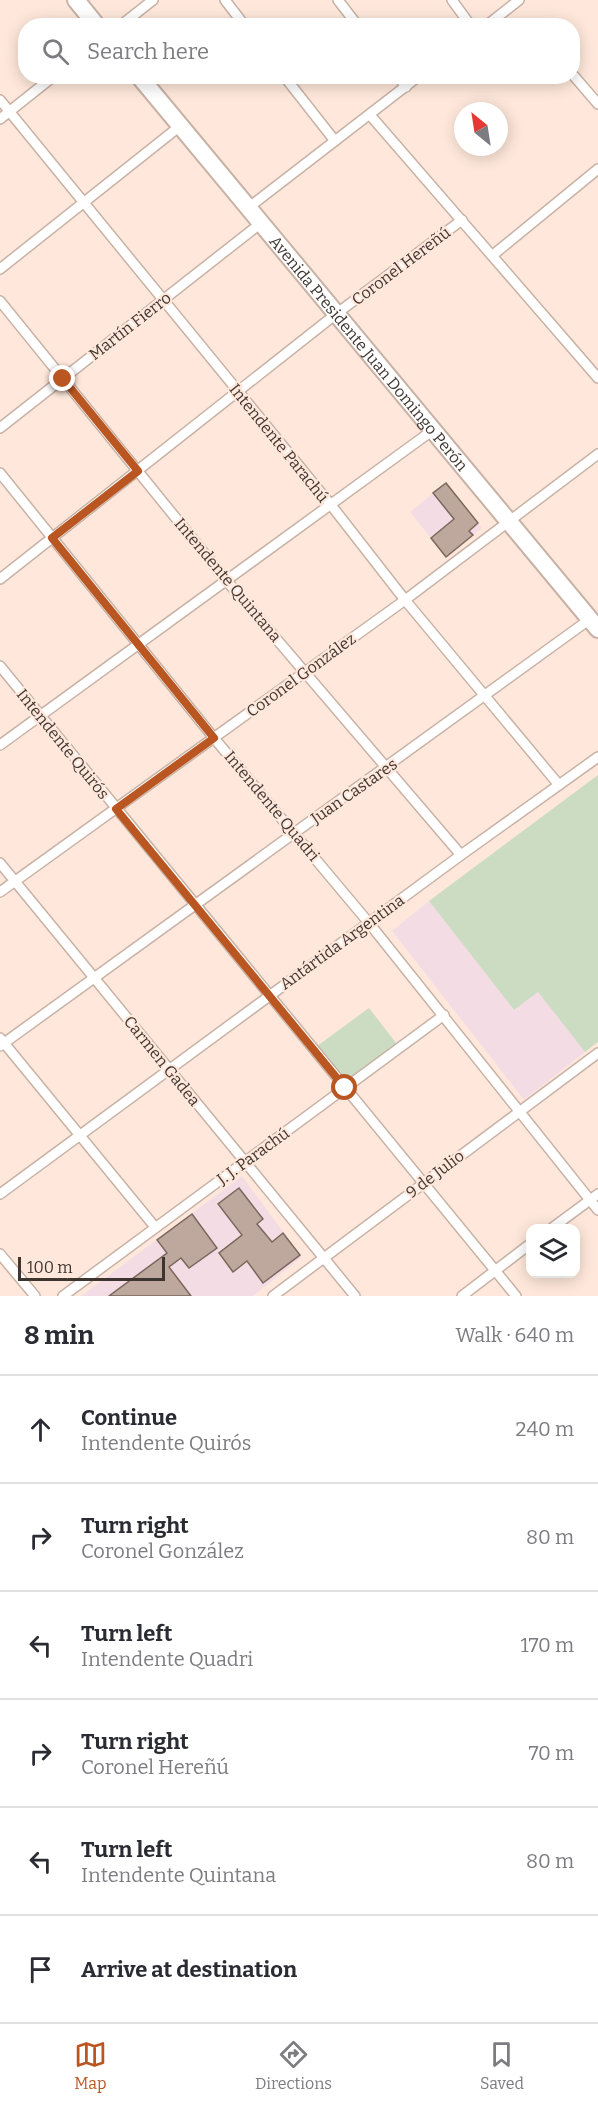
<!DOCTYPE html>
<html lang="en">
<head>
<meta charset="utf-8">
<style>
	:root { --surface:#fff; --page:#f2f2f3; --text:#2b2b33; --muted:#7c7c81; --line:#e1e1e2; --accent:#ba5621 }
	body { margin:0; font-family:Bitter,serif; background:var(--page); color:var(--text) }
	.controls { position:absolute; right:18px; bottom:18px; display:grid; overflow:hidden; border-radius:12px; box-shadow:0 3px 15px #0003 }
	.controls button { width:54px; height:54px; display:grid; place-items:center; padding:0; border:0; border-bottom:2px solid var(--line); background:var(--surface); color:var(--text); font:30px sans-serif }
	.compass { position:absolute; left:454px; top:102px; width:54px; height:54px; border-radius:50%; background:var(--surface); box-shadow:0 3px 15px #0003; rotate:330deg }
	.scale { position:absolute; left:18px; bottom:15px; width:147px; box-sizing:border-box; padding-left:6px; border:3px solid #3e3530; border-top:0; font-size:16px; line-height:21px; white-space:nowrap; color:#3e3530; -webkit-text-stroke:4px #ffe8db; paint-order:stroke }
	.stop { position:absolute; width:18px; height:18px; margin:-14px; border:4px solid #ba5621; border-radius:50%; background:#fff }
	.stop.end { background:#ba5621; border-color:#fff; box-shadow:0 2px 6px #0008 }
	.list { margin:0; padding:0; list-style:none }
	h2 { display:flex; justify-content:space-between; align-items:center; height:78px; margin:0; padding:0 24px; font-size:26px }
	h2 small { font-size:20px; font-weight:400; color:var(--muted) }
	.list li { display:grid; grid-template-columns:39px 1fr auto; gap:18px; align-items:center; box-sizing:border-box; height:108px; padding:0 24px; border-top:2px solid var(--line) }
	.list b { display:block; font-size:22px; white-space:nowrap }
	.list p { margin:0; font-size:20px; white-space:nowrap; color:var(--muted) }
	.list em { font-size:20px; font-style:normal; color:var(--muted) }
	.icon { flex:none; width:33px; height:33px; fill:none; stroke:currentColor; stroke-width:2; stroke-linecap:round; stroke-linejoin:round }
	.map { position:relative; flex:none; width:598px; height:1296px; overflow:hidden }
	.search { position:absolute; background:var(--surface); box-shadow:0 3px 15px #0003; left:18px; right:18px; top:18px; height:66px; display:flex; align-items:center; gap:15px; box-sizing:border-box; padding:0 21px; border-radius:24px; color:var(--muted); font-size:22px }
	.sheet { height:726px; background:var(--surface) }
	nav { display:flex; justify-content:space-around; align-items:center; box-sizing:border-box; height:84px; border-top:2px solid var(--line); background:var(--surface); font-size:16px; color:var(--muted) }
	nav a { display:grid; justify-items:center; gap:3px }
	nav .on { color:var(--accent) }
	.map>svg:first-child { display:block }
	.education { fill:#f4dce5 }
	.green { fill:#cbdcc3 }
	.building { fill:#bea89d; stroke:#7b675d; stroke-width:1.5 }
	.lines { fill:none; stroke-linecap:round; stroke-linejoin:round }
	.street-casing { stroke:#c8b2a5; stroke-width:12 }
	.highway-casing { stroke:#c8b2a5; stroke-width:20 }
	.street { stroke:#fff; stroke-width:9 }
	.highway { stroke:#fff; stroke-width:16 }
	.route { stroke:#ba5621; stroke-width:8 }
	.labels { text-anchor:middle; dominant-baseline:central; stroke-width:4.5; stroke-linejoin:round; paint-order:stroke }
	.street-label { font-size:16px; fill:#3e3530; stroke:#ffe8db }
</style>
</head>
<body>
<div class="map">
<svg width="598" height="1296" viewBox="0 0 598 1296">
	<rect width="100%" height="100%" fill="#ffe8db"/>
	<g class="education">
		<polygon points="446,483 482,528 446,557 410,512"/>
		<polygon points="429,901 514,1010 538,992 585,1052 524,1100 392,931"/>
		<polygon points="242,1176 302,1257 253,1296 81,1296"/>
	</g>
	<g class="green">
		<polygon points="598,775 598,1042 585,1052 538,992 514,1010 429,901"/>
		<polygon points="369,1008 400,1048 345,1088 313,1049"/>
	</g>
	<g class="building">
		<polygon points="446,483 478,523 469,531 473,535 446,557 431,538 454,519 433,493"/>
		<polygon points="239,1188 263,1219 257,1224 272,1242 283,1233 300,1255 263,1283 247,1261 233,1272 219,1253 242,1235 218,1204"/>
		<polygon points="192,1214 217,1248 189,1268 181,1258 169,1267 191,1296 109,1296 167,1253 157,1240"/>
	</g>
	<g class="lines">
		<defs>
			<g id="street">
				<polyline points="225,0 245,26"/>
				<polyline points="338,0 358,26"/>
				<polyline points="452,0 471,26"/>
				<polyline points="120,26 153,0"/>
				<polyline points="486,26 519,0"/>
				<polyline points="284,76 335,141"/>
				<polyline points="398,76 406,87"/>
				<polyline points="574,76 598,104"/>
				<polyline points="0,100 331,505 405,600 559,785"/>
				<polyline points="370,115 598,378"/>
				<polyline points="0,119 54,76"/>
				<polyline points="248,208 419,76"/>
				<polyline points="493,255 598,169"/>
				<polyline points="0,269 180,126"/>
				<polyline points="0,301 226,580 461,855"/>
				<polyline points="0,428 261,223"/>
				<polyline points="0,473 214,738 369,923 598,1210"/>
				<polyline points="0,579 336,314 462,220"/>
				<polyline points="0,666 516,1296"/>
				<polyline points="0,745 433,430"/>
				<polyline points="0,863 355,1296"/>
				<polyline points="0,892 405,600 598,454"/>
				<polyline points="0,1038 155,1227"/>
				<polyline points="0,1046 590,619"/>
				<polyline points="0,1194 461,855 598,757"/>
				<polyline points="552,1228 598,1194"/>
				<polyline points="0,1254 35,1296"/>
				<polyline points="63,1296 444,1015"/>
				<polyline points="273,1296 598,1053"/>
				<polyline points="462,1296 530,1244"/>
			</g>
			<g id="highway">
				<polyline points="76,0 97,26"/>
				<path id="s1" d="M 139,76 L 598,629"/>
			</g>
		</defs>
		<use href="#street" class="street-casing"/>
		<use href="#highway" class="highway-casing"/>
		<use href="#street" class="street"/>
		<use href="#highway" class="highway"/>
	</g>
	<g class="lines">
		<polyline class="route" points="63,379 138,471 52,538 214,738 116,809 345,1088"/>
	</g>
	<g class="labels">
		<g class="street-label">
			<text transform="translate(401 266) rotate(-37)">Coronel Hereñú</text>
			<text transform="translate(130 326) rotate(-38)">Martín Fierro</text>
			<text stroke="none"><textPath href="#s1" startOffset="360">Avenida Presidente Juan Domingo Perón</textPath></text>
			<text transform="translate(279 443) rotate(51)">Intendente Parachú</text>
			<text transform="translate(228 580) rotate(50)">Intendente Quintana</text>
			<text transform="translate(301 675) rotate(-36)">Coronel González</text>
			<text transform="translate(63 744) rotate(51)">Intendente Quirós</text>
			<text transform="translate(354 791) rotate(-35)">Juan Castares</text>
			<text transform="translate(272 806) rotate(50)">Intendente Quadri</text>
			<text transform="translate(342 942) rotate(-36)">Antártida Argentina</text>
			<text transform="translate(162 1061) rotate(51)">Carmen Gadea</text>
			<text transform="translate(253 1156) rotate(-36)">J. J. Parachú</text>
			<text transform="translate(435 1174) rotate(-37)">9 de Julio</text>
		</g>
	</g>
</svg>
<div class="controls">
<button><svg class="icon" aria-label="layers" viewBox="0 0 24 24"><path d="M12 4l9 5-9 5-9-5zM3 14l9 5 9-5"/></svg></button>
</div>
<svg class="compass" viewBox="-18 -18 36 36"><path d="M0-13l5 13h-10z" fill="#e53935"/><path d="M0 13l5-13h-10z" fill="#7c7c81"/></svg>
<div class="scale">100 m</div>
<div class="stop" style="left:345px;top:1088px"></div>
<div class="stop end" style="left:63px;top:379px"></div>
<div class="search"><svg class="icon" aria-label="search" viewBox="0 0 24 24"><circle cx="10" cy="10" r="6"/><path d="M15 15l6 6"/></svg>Search here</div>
</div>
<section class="sheet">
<h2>8 min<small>Walk · 640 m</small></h2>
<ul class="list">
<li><svg class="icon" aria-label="ahead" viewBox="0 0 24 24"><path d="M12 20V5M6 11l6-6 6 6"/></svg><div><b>Continue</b><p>Intendente Quirós</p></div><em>240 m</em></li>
<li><svg class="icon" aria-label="right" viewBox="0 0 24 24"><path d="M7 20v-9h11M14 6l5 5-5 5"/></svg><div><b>Turn right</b><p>Coronel González</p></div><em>80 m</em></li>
<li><svg class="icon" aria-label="left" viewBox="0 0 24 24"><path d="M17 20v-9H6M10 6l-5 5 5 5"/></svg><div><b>Turn left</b><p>Intendente Quadri</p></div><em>170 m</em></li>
<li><svg class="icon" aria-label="right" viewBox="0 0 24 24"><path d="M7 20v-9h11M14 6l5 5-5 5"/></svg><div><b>Turn right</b><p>Coronel Hereñú</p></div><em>70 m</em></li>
<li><svg class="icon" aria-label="left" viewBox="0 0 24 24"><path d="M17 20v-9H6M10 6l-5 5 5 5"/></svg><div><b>Turn left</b><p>Intendente Quintana</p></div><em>80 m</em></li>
<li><svg class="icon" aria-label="arrive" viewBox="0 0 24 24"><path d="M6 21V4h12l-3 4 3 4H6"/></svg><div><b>Arrive at destination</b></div></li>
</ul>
</section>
<nav>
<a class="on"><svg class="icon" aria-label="map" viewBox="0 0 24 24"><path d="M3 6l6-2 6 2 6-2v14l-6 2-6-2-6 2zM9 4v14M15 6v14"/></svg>Map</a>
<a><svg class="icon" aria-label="directions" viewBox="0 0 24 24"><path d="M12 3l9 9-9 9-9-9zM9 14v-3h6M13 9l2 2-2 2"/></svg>Directions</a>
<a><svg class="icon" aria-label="saved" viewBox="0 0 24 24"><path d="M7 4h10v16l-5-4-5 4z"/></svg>Saved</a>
</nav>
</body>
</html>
